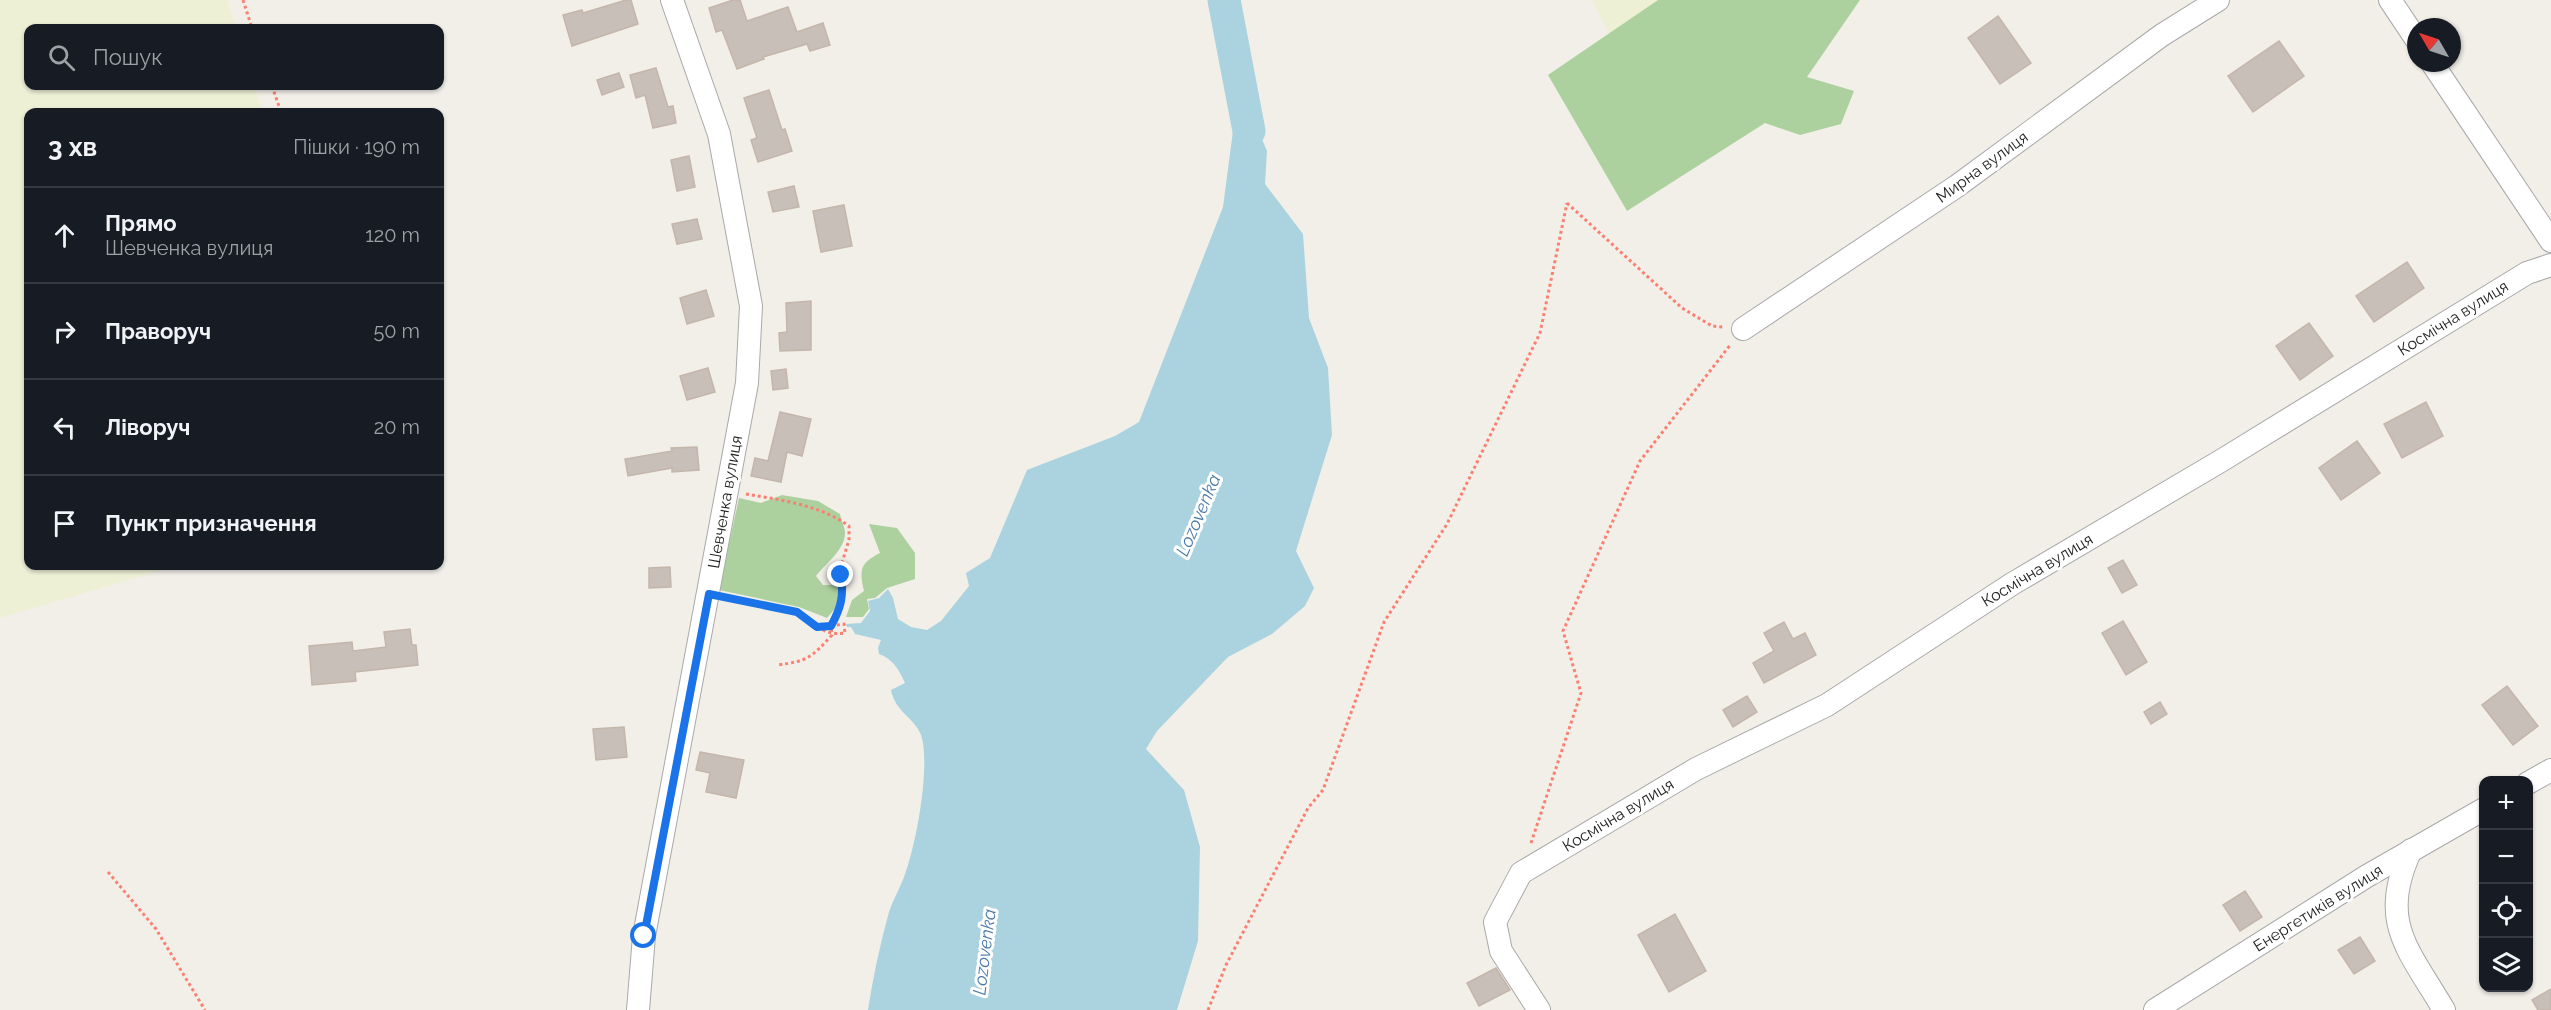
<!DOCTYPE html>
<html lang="uk">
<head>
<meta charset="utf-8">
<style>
	:root { --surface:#171b24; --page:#242831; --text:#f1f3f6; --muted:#9ea1a6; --line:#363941 }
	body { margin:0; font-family:Raleway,sans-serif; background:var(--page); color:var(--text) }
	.controls { position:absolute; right:18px; bottom:18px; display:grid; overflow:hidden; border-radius:12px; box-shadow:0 2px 4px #0004 }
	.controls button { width:54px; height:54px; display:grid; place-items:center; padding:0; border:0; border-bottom:2px solid var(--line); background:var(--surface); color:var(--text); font:30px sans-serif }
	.compass { position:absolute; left:2407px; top:18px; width:54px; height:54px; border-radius:50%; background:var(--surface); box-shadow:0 2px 4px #0004; rotate:309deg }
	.stop { position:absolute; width:18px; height:18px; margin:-14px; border:4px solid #1a73e8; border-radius:50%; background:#fff }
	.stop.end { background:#1a73e8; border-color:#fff; box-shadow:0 2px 6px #0008 }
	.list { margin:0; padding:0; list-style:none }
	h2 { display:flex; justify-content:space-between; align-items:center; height:78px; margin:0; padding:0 24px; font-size:26px }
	h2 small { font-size:20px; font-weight:400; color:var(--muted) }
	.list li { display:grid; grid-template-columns:39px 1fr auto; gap:18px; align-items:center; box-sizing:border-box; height:96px; padding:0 24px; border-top:2px solid var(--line) }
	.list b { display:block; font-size:22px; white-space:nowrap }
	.list p { margin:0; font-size:20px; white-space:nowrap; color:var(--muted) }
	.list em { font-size:20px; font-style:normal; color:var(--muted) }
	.icon { flex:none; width:33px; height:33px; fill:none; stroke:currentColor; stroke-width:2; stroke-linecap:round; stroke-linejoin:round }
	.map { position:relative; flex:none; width:2551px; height:1010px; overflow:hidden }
	.search { position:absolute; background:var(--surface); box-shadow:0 2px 4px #0004; left:24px; top:24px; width:420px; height:66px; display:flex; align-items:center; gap:15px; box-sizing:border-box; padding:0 21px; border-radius:12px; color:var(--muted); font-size:22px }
	.panel { position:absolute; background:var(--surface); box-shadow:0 2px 4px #0004; left:24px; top:108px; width:420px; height:462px; border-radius:12px }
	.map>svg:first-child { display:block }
	.farmland { fill:#eef0d5 }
	.forest { fill:#add19e }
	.water { fill:#aad3df }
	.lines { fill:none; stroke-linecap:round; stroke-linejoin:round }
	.river { stroke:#aad3df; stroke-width:33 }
	.building { fill:#c7bfb8; stroke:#c4b6ab; stroke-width:1.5 }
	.minor-casing { stroke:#a9a9a9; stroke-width:24 }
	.path { stroke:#fa8072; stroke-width:3; stroke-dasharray:3 3; stroke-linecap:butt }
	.minor { stroke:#fff; stroke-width:22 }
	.route { stroke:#1a73e8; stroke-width:8 }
	.labels { text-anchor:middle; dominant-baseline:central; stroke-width:6; stroke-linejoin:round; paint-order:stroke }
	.street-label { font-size:16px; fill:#222; stroke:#fff }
	.water-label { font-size:18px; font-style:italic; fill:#4a7aab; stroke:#fff }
</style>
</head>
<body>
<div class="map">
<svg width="2551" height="1010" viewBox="0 0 2551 1010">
	<rect width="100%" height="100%" fill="#f2efe9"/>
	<g class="farmland">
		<polygon points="0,0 227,0 236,28 28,28 28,86 254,86 263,112 28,112 28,566 176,566 0,618"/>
		<polygon points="1592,0 1658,0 1609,33"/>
	</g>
	<g class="forest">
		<polygon points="1658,0 1860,0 1807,77 1854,91 1841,124 1800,135 1765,123 1627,211 1548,75"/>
		<path d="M 782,495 L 818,501 L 840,514 C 841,520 845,527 845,533 C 845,550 825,564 816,576 L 823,585 L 838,585 L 839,604 L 827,618 L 799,607 L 719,590 L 739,498 L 761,503 Z"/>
		<path d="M 869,524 L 897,528 L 915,553 L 915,579 L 887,588 L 875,598 L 867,599 L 869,609 L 863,617 L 846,617 L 852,600 L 864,591 C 859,570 860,563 880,553 Z"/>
	</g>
	<path class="water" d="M 1239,85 L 1267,151 L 1265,184 L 1303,234 L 1309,318 L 1328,368 L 1332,435 L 1296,551 L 1314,588 L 1305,606 L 1272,634 L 1228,657 L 1157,731 L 1146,749 L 1184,790 L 1200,847 L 1198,941 L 1177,1010 L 868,1010 C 873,977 880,944 889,912 C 893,899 901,887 905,874 C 916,845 931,765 921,735 C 915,718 895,712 891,690 L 905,683 C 900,671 892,658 879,654 L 878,648 L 881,640 L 855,634 L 851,627 L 847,627 L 846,624 L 861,623 L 870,611 L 868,601 L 879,598 L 888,589 L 893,598 L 898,619 L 911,627 L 927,630 L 941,621 L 969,586 L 966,573 L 990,558 L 1027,470 L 1115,436 L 1139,422 L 1223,207 Z"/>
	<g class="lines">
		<polyline class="river" points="1224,0 1249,131"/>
	</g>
	<g class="building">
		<polygon points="626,0 631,0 638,24 572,46 563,15 582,10 583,13"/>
		<polygon points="733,0 740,0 747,21 788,7 797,32 823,23 830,45 810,51 807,44 763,57 764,59 737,69 722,30 716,32 709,8"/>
		<polygon points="1998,16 2031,63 2000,84 1968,38"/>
		<polygon points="2279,41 2304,76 2253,112 2228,76"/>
		<polygon points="656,68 668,107 673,106 676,123 653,128 645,95 636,98 630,75"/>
		<polygon points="619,73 624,87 602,95 597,80"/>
		<polygon points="769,90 782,130 785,129 792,151 758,162 751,140 757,138 744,98"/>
		<polygon points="689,156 695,187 677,191 671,160"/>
		<polygon points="794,186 799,207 773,212 768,192"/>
		<polygon points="844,205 852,246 821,252 813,211"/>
		<polygon points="697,219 702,239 677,244 672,224"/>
		<polygon points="2407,262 2424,288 2374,322 2356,296"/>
		<polygon points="706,290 714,316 687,324 680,298"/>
		<polygon points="811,301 811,350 780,351 779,333 787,332 786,303"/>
		<polygon points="2309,323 2333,356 2300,380 2276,346"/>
		<polygon points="708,368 715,392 687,400 680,376"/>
		<polygon points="786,369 788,388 773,390 771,371"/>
		<polygon points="2426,402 2443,436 2402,458 2384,424"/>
		<polygon points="780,412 811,419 802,456 787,452 781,482 751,476 755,458 768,461"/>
		<polygon points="2357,441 2380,473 2341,500 2319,468"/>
		<polygon points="697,447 699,470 672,472 672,468 628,476 625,459 672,451 671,448"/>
		<polygon points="2123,560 2137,585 2122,593 2108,568"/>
		<polygon points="670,567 671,587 649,588 649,568"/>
		<polygon points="2123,621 2147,662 2126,675 2102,633"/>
		<polygon points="1784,622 1793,639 1805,633 1816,655 1764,683 1753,663 1774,651 1764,633"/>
		<polygon points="410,629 412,645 416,645 418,665 355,672 356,681 312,685 309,646 352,642 353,651 386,647 384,632"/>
		<polygon points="2507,686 2538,726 2513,745 2482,705"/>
		<polygon points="1747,696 1757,712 1733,727 1723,710"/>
		<polygon points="2160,702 2167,714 2151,724 2144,712"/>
		<polygon points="624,727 627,757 596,760 593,729"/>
		<polygon points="700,752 744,760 736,798 706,792 710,773 696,770"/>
		<polygon points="2245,891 2262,917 2240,931 2223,905"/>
		<polygon points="1675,914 1706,971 1669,992 1638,935"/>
		<polygon points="2360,937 2375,961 2354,974 2338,950"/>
		<polygon points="1496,968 1510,990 1479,1006 1467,983"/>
		<polygon points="2551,989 2551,1010 2538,1010 2532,1000"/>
	</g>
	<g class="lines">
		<defs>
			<g id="minor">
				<polyline points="2390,0 2416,39"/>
				<polyline points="2432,63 2551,241"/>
				<polyline points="1743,329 1957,186 2162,35 2218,0"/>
				<polyline points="2528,783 2551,770"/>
				<path d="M 2411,850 C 2377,922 2409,950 2444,1010"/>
				<polyline points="638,1010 644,936 747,383 751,306 719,134 672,0"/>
				<polyline points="1539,1010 1501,951 1495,922 1521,873 1696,769 1827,705 2012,584 2219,462 2527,273 2551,265"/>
				<polyline points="2155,1010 2367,876 2484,809"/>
			</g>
		</defs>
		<use href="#minor" class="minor-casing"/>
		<g class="path">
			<polyline points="243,0 252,28"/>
			<polyline points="272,86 281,112"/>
			<polyline points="1567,203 1682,308 1712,326 1723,327"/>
			<path d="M 746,494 C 781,500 820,505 849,526 L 849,540 L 842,563 L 844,594 L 840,609 L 831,626 L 817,627"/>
			<path d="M 728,597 C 743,600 787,607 799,613 C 817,623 821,636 845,633 L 844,624 L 831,626 L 832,635 C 811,658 808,661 777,665"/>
			<polyline points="1531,843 1581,693 1563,631 1640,461 1731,344"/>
			<polyline points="108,872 156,929 205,1010"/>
			<polyline points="1208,1010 1226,965 1308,808 1323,790 1384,622 1447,524 1540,333 1567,203"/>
		</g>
		<use href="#minor" class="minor"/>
	</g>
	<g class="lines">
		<path class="route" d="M 644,936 L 709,594 L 797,612 L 817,627 L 831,626 C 841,608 844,596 841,575"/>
	</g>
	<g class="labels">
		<g class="street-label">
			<text transform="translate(1982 167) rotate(-36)">Мирна вулиця</text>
			<text transform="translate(2453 318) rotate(-32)">Космічна вулиця</text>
			<text transform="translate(725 502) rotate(-80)">Шевченка вулиця</text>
			<text transform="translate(2037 570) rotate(-31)">Космічна вулиця</text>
			<text transform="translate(1618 815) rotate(-31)">Космічна вулиця</text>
			<text transform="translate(2318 908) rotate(-32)">Енергетиків вулиця</text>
		</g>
		<g class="water-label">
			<text transform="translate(1198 515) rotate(-67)">Lozovenka</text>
			<text transform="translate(984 952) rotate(-83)">Lozovenka</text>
		</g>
	</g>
</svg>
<div class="controls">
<button>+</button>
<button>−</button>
<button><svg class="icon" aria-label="locate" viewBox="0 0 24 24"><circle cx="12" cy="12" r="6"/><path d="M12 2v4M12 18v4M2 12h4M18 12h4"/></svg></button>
<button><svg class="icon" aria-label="layers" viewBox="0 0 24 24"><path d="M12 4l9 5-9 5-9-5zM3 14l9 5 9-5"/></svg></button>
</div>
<svg class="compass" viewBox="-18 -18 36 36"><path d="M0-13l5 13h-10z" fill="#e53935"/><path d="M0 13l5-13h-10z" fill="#9ea1a6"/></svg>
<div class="stop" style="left:644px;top:936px"></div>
<div class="stop end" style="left:841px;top:575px"></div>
<div class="search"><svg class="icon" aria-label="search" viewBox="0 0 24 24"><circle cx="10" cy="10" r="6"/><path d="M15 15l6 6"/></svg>Пошук</div>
<section class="panel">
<h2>3 хв<small>Пішки · 190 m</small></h2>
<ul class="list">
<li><svg class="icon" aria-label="ahead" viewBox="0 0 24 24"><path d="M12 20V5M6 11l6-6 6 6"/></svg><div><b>Прямо</b><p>Шевченка вулиця</p></div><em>120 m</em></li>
<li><svg class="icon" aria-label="right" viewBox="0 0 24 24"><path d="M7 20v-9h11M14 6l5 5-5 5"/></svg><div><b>Праворуч</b></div><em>50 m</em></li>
<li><svg class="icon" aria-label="left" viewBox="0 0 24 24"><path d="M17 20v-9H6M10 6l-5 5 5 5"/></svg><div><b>Ліворуч</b></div><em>20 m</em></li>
<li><svg class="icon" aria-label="arrive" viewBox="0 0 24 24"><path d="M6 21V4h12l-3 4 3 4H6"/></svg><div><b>Пункт призначення</b></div></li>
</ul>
</section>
</div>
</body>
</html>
